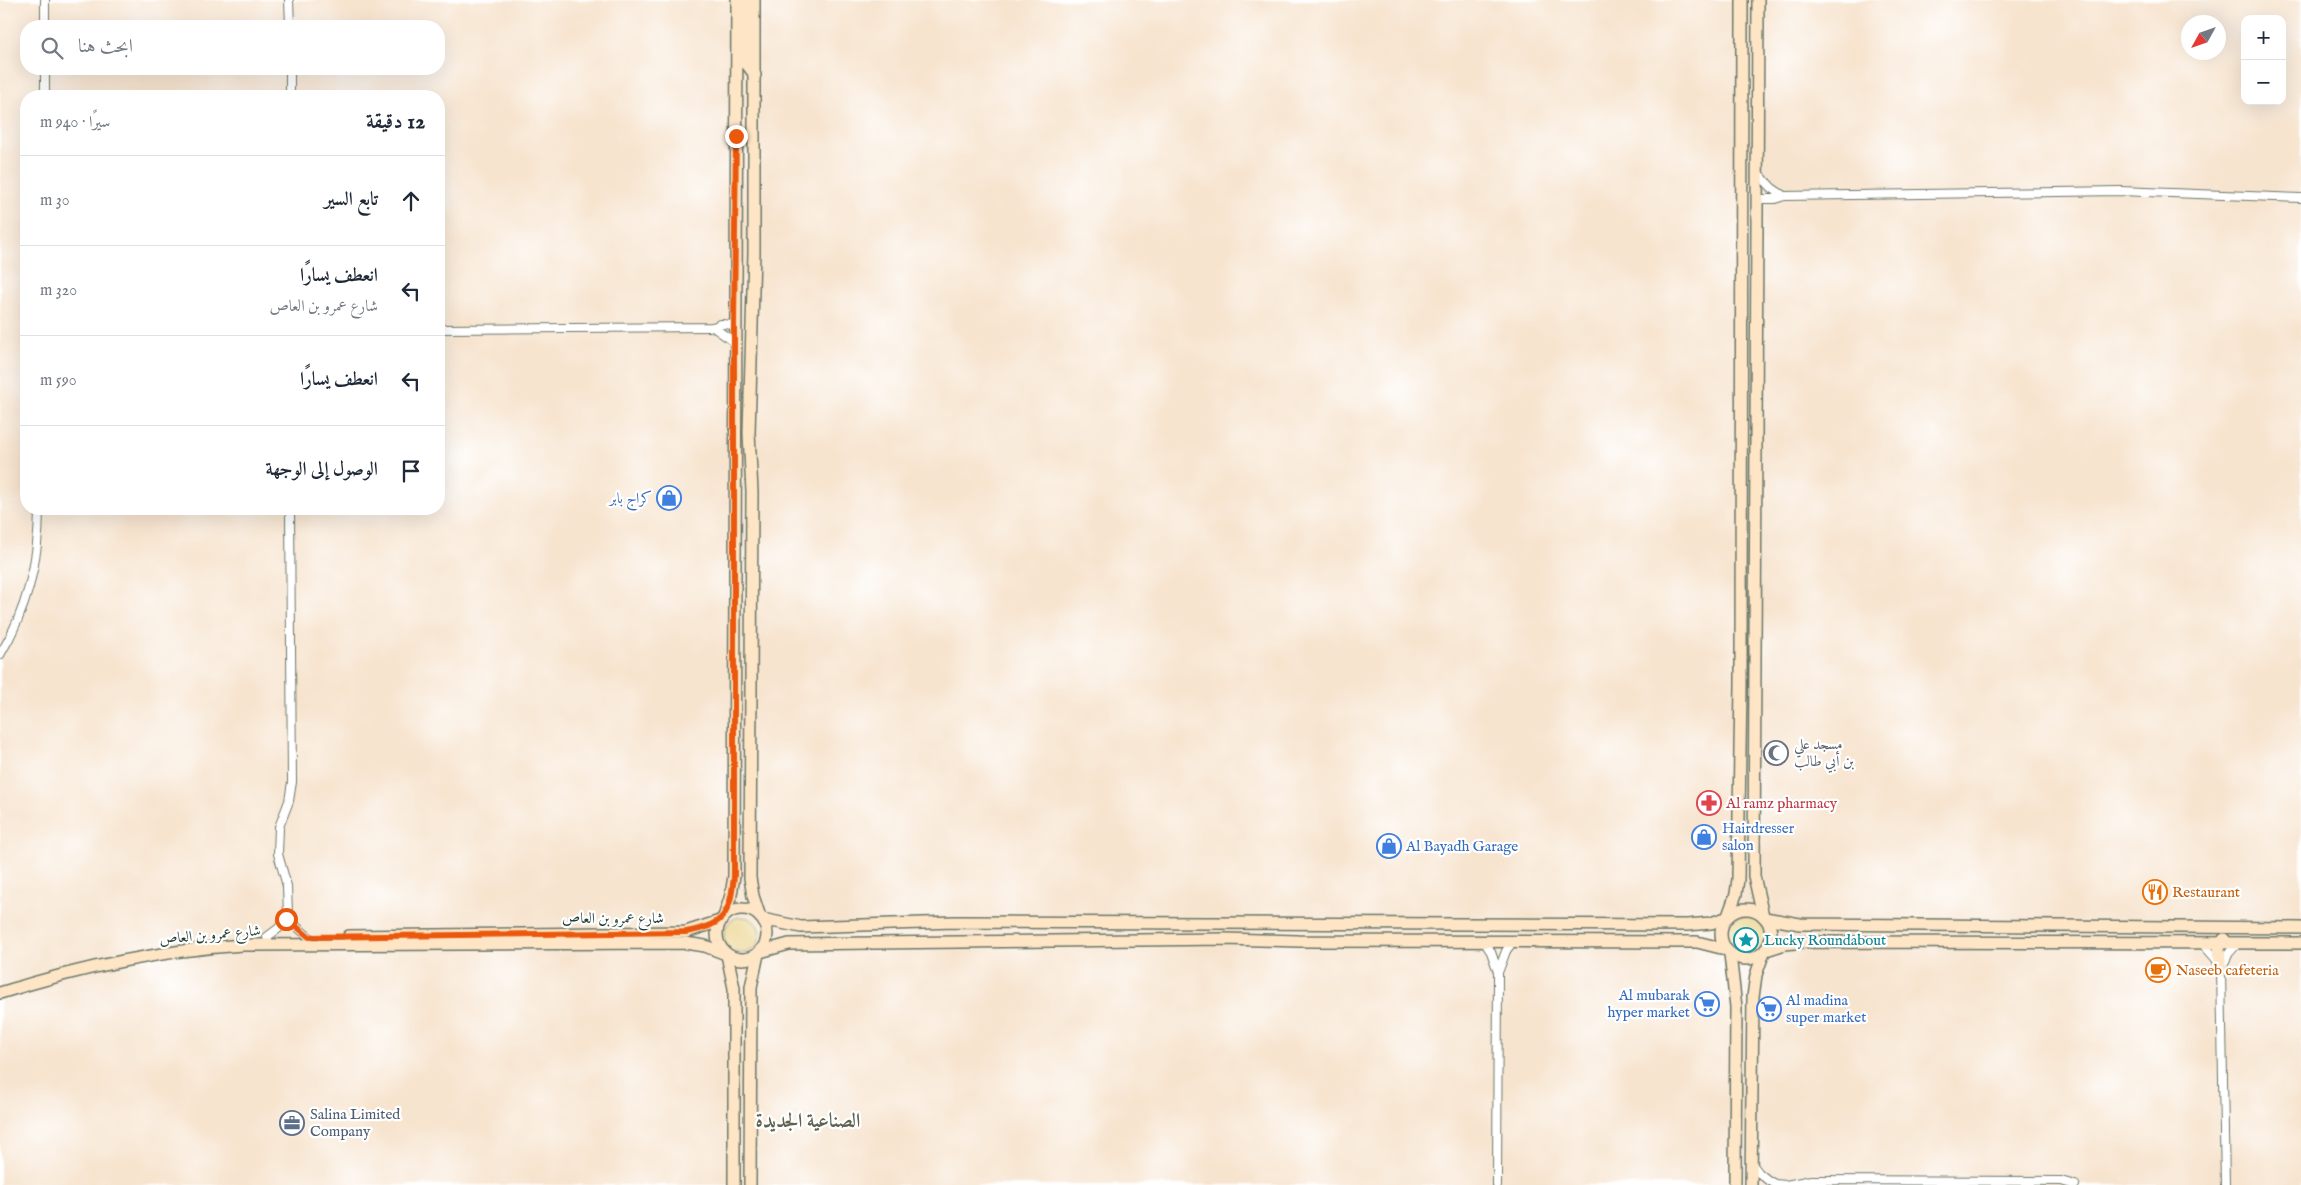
<!DOCTYPE html>
<html lang="ar">
<head>
<meta charset="utf-8">
<style>
	:root { --surface:#fff; --page:#f6f6f7; --text:#1f2937; --muted:#747a83; --line:#e0e1e3 }
	body { margin:0; font-family:"IM FELL English",Amiri,serif; background:var(--page); color:var(--text); direction:rtl }
	.controls { position:absolute; right:15px; top:15px; display:grid; overflow:hidden; border-radius:10px; box-shadow:0 5px 20px #0002 }
	.controls button { width:45px; height:45px; display:grid; place-items:center; padding:0; border:0; border-bottom:1px solid var(--line); background:var(--surface); color:var(--text); font:25px sans-serif }
	.compass { position:absolute; left:2181px; top:15px; width:45px; height:45px; border-radius:50%; background:var(--surface); box-shadow:0 5px 20px #0002; rotate:230deg }
	.stop { position:absolute; width:15px; height:15px; margin:-11px; border:4px solid #ea580c; border-radius:50%; background:#fff }
	.stop.end { background:#ea580c; border-color:#fff; box-shadow:0 1px 5px #0008 }
	.list { margin:0; padding:0; list-style:none }
	h2 { display:flex; justify-content:space-between; align-items:center; height:65px; margin:0; padding:0 20px; font-size:21px }
	h2 small { font-size:16px; font-weight:400; color:var(--muted) }
	.list li { display:grid; grid-template-columns:32px 1fr auto; gap:15px; align-items:center; box-sizing:border-box; height:90px; padding:0 20px; border-top:1px solid var(--line) }
	.list b { display:block; font-size:19px; white-space:nowrap }
	.list p { margin:0; font-size:16px; white-space:nowrap; color:var(--muted) }
	.list em { font-size:16px; font-style:normal; color:var(--muted) }
	.icon { flex:none; width:28px; height:28px; fill:none; stroke:currentColor; stroke-width:2; stroke-linecap:round; stroke-linejoin:round }
	.map { position:relative; flex:none; width:2301px; height:1185px; overflow:hidden; direction:ltr }
	.search { position:absolute; background:var(--surface); box-shadow:0 5px 20px #0002; left:20px; top:20px; width:425px; height:55px; display:flex; align-items:center; gap:12px; box-sizing:border-box; padding:0 18px; border-radius:20px; color:var(--muted); font-size:19px }
	.panel { position:absolute; background:var(--surface); box-shadow:0 5px 20px #0002; left:20px; top:90px; width:425px; height:425px; border-radius:20px; direction:rtl }
	.map>svg:first-child { display:block }
	.sand { fill:#eeda9e; stroke:#868c69 }
	.lines { fill:none; stroke-linecap:round; stroke-linejoin:round }
	.street-casing { stroke:#6b776a; stroke-width:10 }
	.secondary-casing { stroke:#6b776a; stroke-width:14 }
	.street { stroke:#fff; stroke-width:8 }
	.secondary { stroke:#fee5c5; stroke-width:11 }
	.route { stroke:#ea580c; stroke-width:6 }
	.labels { text-anchor:middle; dominant-baseline:central; stroke-width:4.5; stroke-linejoin:round; paint-order:stroke }
	.shop-label { font-size:15px; fill:#366cbe; stroke:#fff; text-anchor:start }
	.worship-label { font-size:15px; fill:#5b616d; stroke:#fff; text-anchor:start }
	.health-label { font-size:15px; fill:#be3a42; stroke:#fff; text-anchor:start }
	.food-label { font-size:15px; fill:#c56008; stroke:#fff; text-anchor:start }
	.street-label { font-size:15px; fill:#1f3d34; stroke:#fff }
	.culture-label { font-size:15px; fill:#0d838f; stroke:#fff; text-anchor:start }
	.service-label { font-size:15px; fill:#4e5e75; stroke:#fff; text-anchor:start }
	.district-label { font-size:20px; font-weight:bold; fill:#5e6350; stroke:#fff }
</style>
</head>
<body>
<div class="map">
<svg width="2301" height="1185" viewBox="0 0 2301 1185">
	<rect width="100%" height="100%" fill="#fff"/>
	<filter id="ink" filterUnits="userSpaceOnUse"><feTurbulence type="fractalNoise" baseFrequency=".02" numOctaves="2"/><feDisplacementMap in="SourceGraphic" scale="10" xChannelSelector="R" yChannelSelector="G"/><feConvolveMatrix kernelMatrix="1 2 1 2 8 2 1 2 1" color-interpolation-filters="sRGB"/></filter>
	<filter id="wash" filterUnits="userSpaceOnUse"><feTurbulence type="fractalNoise" baseFrequency=".0096" numOctaves="4" result="noise"/><feDisplacementMap in="SourceGraphic" scale="20" xChannelSelector="R" yChannelSelector="G"/><feGaussianBlur stdDeviation="1.12" result="paint"/><feColorMatrix in="noise" values="0 0 0 0 0 0 0 0 0 0 0 0 0 0 0 0 0 1.4 0 .05"/><feComposite in="paint" operator="in"/></filter>
	<g filter="url(#wash)">
		<rect width="100%" height="100%" fill="#f7e4cf"/>
		<g class="sand">
			<circle cx="1745" cy="936" r="20"/>
			<circle cx="742" cy="935" r="18"/>
		</g>
	</g>
	<g filter="url(#ink)">
		<g class="lines">
			<defs>
				<g id="street">
					<polyline points="289,0 290,26"/>
					<polyline points="45,26 45,0"/>
					<polyline points="45,96 45,69"/>
					<polyline points="290,96 290,69"/>
					<polyline points="1758,173 1772,188 1784,196"/>
					<polyline points="1758,199 1775,199 1784,196 2120,191 2301,198"/>
					<polyline points="713,327 734,342"/>
					<polyline points="439,329 713,327 721,324 734,325"/>
					<path d="M 0,655 C 27,610 39,561 39,509"/>
					<polyline points="288,914 297,927 309,937"/>
					<polyline points="267,937 279,928 288,914 287,886 278,854 279,827 289,801 292,782 290,509"/>
					<polyline points="1484,941 1491,952 1498,972 1497,1185"/>
					<polyline points="2202,943 2216,959 2221,971 2225,1185"/>
					<polyline points="2222,967 2229,953 2238,943"/>
					<polyline points="1499,970 1506,951 1514,940"/>
					<polyline points="1752,1164 1759,1173 1769,1181 1775,1184 1786,1185 1811,1180 2061,1181 2075,1185"/>
				</g>
				<g id="secondary">
					<polyline points="744,0 746,63 755,75"/>
					<polyline points="754,0 754,253 749,433 752,492 750,878 753,896 760,917"/>
					<polyline points="1758,0 1754,876 1763,916"/>
					<circle cx="1746" cy="934" r="25"/>
					<circle cx="742" cy="934" r="25"/>
					<polyline points="1728,916 1736,894 1738,879 1741,685 1742,0"/>
					<polyline points="724,917 731,895 734,876 737,0"/>
					<polyline points="1765,918 1800,924 2301,928"/>
					<polyline points="762,919 801,927 954,922 1687,925 1711,923 1726,918"/>
					<polyline points="349,936 686,932 720,921"/>
					<polyline points="1766,950 1785,944 1805,942 2301,943"/>
					<polyline points="760,952 789,944 1225,939 1298,941 1697,942 1725,949"/>
					<polyline points="1730,954 1736,1007 1735,1185"/>
					<polyline points="727,955 734,988 734,1185"/>
					<polyline points="2221,971 2219,948 2224,939"/>
					<path d="M 0,993 C 79,968 160,950 243,945 L 685,943 L 705,946 L 726,954"/>
					<polyline points="750,1185 751,987 758,954"/>
					<polyline points="1751,1185 1753,997 1756,975 1764,952"/>
				</g>
			</defs>
			<use href="#street" class="street-casing"/>
			<use href="#secondary" class="secondary-casing"/>
			<use href="#street" class="street"/>
			<use href="#secondary" class="secondary"/>
		</g>
	</g>
	<g class="lines" filter="url(#ink)">
		<path class="route" d="M 286,919 L 288,914 L 297,927 L 309,937 L 686,932 C 725,925 730,914 734,876 L 734,325 L 736,136"/>
	</g>
	<defs>
		<symbol id="shop-ring" viewBox="-11 -11 22 22"><circle r="9.5" fill="#fff" stroke="#3f7fe0" stroke-width="1.5"/><path d="M-5-2.5h2.3a2.7 3.5 0 0 1 5.4 0H5L5.5 6h-11ZM-1.5-2.5h3a1.5 2.3 0 0 0-3 0Z" fill="#3f7fe0"/></symbol>
		<symbol id="mosque-ring" viewBox="-11 -11 22 22"><circle r="9.5" fill="#fff" stroke="#6b7280" stroke-width="1.5"/><path d="M3.5-4.9A6 6 0 1 0 3.5 4.9A5 5 0 1 1 3.5-4.9Z" fill="#6b7280"/></symbol>
		<symbol id="pharmacy-ring" viewBox="-11 -11 22 22"><circle r="9.5" fill="#fff" stroke="#e0444e" stroke-width="1.5"/><path d="M-2-6h4v4h4v4h-4v4h-4v-4h-4v-4h4Z" fill="#e0444e"/></symbol>
		<symbol id="restaurant-ring" viewBox="-11 -11 22 22"><circle r="9.5" fill="#fff" stroke="#e8710a" stroke-width="1.5"/><path d="M-5-6h1v4h1v-4h1v4h1v-4h1v5L-1.5 .5V6h-2V.5L-5-1ZM5-6V6H3V1.5H1.5Q1.5-4 5-6Z" fill="#e8710a"/></symbol>
		<symbol id="sight-ring" viewBox="-11 -11 22 22"><circle r="9.5" fill="#fff" stroke="#0f9aa8" stroke-width="1.5"/><path d="M0-6L1.8-2.2L6-1.7L2.9 1.2L3.7 5.4L0 3.3L-3.7 5.4L-2.9 1.2L-6-1.7L-1.8-2.2Z" fill="#0f9aa8"/></symbol>
		<symbol id="cafe-ring" viewBox="-11 -11 22 22"><circle r="9.5" fill="#fff" stroke="#e8710a" stroke-width="1.5"/><path d="M-5.5-4.5H6V0H3Q3 3.5 0 3.5H-2.5Q-5.5 3.5-5.5 0ZM3-3.2v2h1.7v-2ZM-6 4.5H4V6H-6Z" fill="#e8710a"/></symbol>
		<symbol id="supermarket-ring" viewBox="-11 -11 22 22"><circle r="9.5" fill="#fff" stroke="#3f7fe0" stroke-width="1.5"/><path d="M-6-5.5h2.5l.6 2H6L4.5 2H-2.5L-4.4-4H-6ZM-1.5 3.2a1.3 1.3 0 1 0 .1 0ZM3 3.2a1.3 1.3 0 1 0 .1 0Z" fill="#3f7fe0"/></symbol>
		<symbol id="office-ring" viewBox="-11 -11 22 22"><circle r="9.5" fill="#fff" stroke="#5c6f8a" stroke-width="1.5"/><path d="M-6-3h4V-5.5h4V-3h4V5H-6ZM-1-4.5V-3h2v-1.5ZM-6 0V1H6V0Z" fill="#5c6f8a"/></symbol>
	</defs>
	<g fill-rule="evenodd">
		<use href="#shop-ring" x="655" y="484" width="28" height="28"/>
		<use href="#mosque-ring" x="1762" y="739" width="28" height="28"/>
		<use href="#pharmacy-ring" x="1695" y="789" width="28" height="28"/>
		<use href="#shop-ring" x="1690" y="823" width="28" height="28"/>
		<use href="#shop-ring" x="1375" y="832" width="28" height="28"/>
		<use href="#restaurant-ring" x="2141" y="878" width="28" height="28"/>
		<use href="#sight-ring" x="1732" y="926" width="28" height="28"/>
		<use href="#cafe-ring" x="2144" y="956" width="28" height="28"/>
		<use href="#supermarket-ring" x="1693" y="990" width="28" height="28"/>
		<use href="#supermarket-ring" x="1755" y="995" width="28" height="28"/>
		<use href="#office-ring" x="278" y="1109" width="28" height="28"/>
	</g>
	<g class="labels">
		<g class="shop-label">
			<text x="652" y="498" text-anchor="end">كراج بابر</text>
			<text x="1722" y="828">Hairdresser<tspan x="1722" dy="17">salon</tspan></text>
			<text x="1406" y="846">Al Bayadh Garage</text>
			<text x="1690" y="995" text-anchor="end">Al mubarak<tspan x="1690" dy="17">hyper market</tspan></text>
			<text x="1786" y="1000">Al madina<tspan x="1786" dy="17">super market</tspan></text>
		</g>
		<g class="worship-label">
			<text x="1794" y="744">مسجد علي<tspan x="1794" dy="17">بن أبي طالب</tspan></text>
		</g>
		<g class="health-label">
			<text x="1726" y="803">Al ramz pharmacy</text>
		</g>
		<g class="food-label">
			<text x="2172" y="892">Restaurant</text>
			<text x="2176" y="970">Naseeb cafeteria</text>
		</g>
		<g class="street-label">
			<text x="613" y="918">شارع عمرو بن العاص</text>
			<text transform="translate(210 935) rotate(-5)">شارع عمرو بن العاص</text>
		</g>
		<g class="culture-label">
			<text x="1764" y="940">Lucky Roundabout</text>
		</g>
		<g class="service-label">
			<text x="310" y="1114">Salina Limited<tspan x="310" dy="17">Company</tspan></text>
		</g>
		<g class="district-label">
			<text x="808" y="1121">الصناعية الجديدة</text>
		</g>
	</g>
</svg>
<div class="controls">
<button>+</button>
<button>−</button>
</div>
<svg class="compass" viewBox="-18 -18 36 36"><path d="M0-13l5 13h-10z" fill="#e53935"/><path d="M0 13l5-13h-10z" fill="#747a83"/></svg>
<div class="stop" style="left:286px;top:919px"></div>
<div class="stop end" style="left:736px;top:136px"></div>
<div class="search"><svg class="icon" aria-label="search" viewBox="0 0 24 24"><circle cx="10" cy="10" r="6"/><path d="M15 15l6 6"/></svg>ابحث هنا</div>
<section class="panel">
<h2>12 دقيقة<small>سيرًا · 940 m</small></h2>
<ul class="list">
<li><svg class="icon" aria-label="ahead" viewBox="0 0 24 24"><path d="M12 20V5M6 11l6-6 6 6"/></svg><div><b>تابع السير</b></div><em>30 m</em></li>
<li><svg class="icon" aria-label="left" viewBox="0 0 24 24"><path d="M17 20v-9H6M10 6l-5 5 5 5"/></svg><div><b>انعطف يسارًا</b><p>شارع عمرو بن العاص</p></div><em>320 m</em></li>
<li><svg class="icon" aria-label="left" viewBox="0 0 24 24"><path d="M17 20v-9H6M10 6l-5 5 5 5"/></svg><div><b>انعطف يسارًا</b></div><em>590 m</em></li>
<li><svg class="icon" aria-label="arrive" viewBox="0 0 24 24"><path d="M6 21V4h12l-3 4 3 4H6"/></svg><div><b>الوصول إلى الوجهة</b></div></li>
</ul>
</section>
</div>
</body>
</html>
